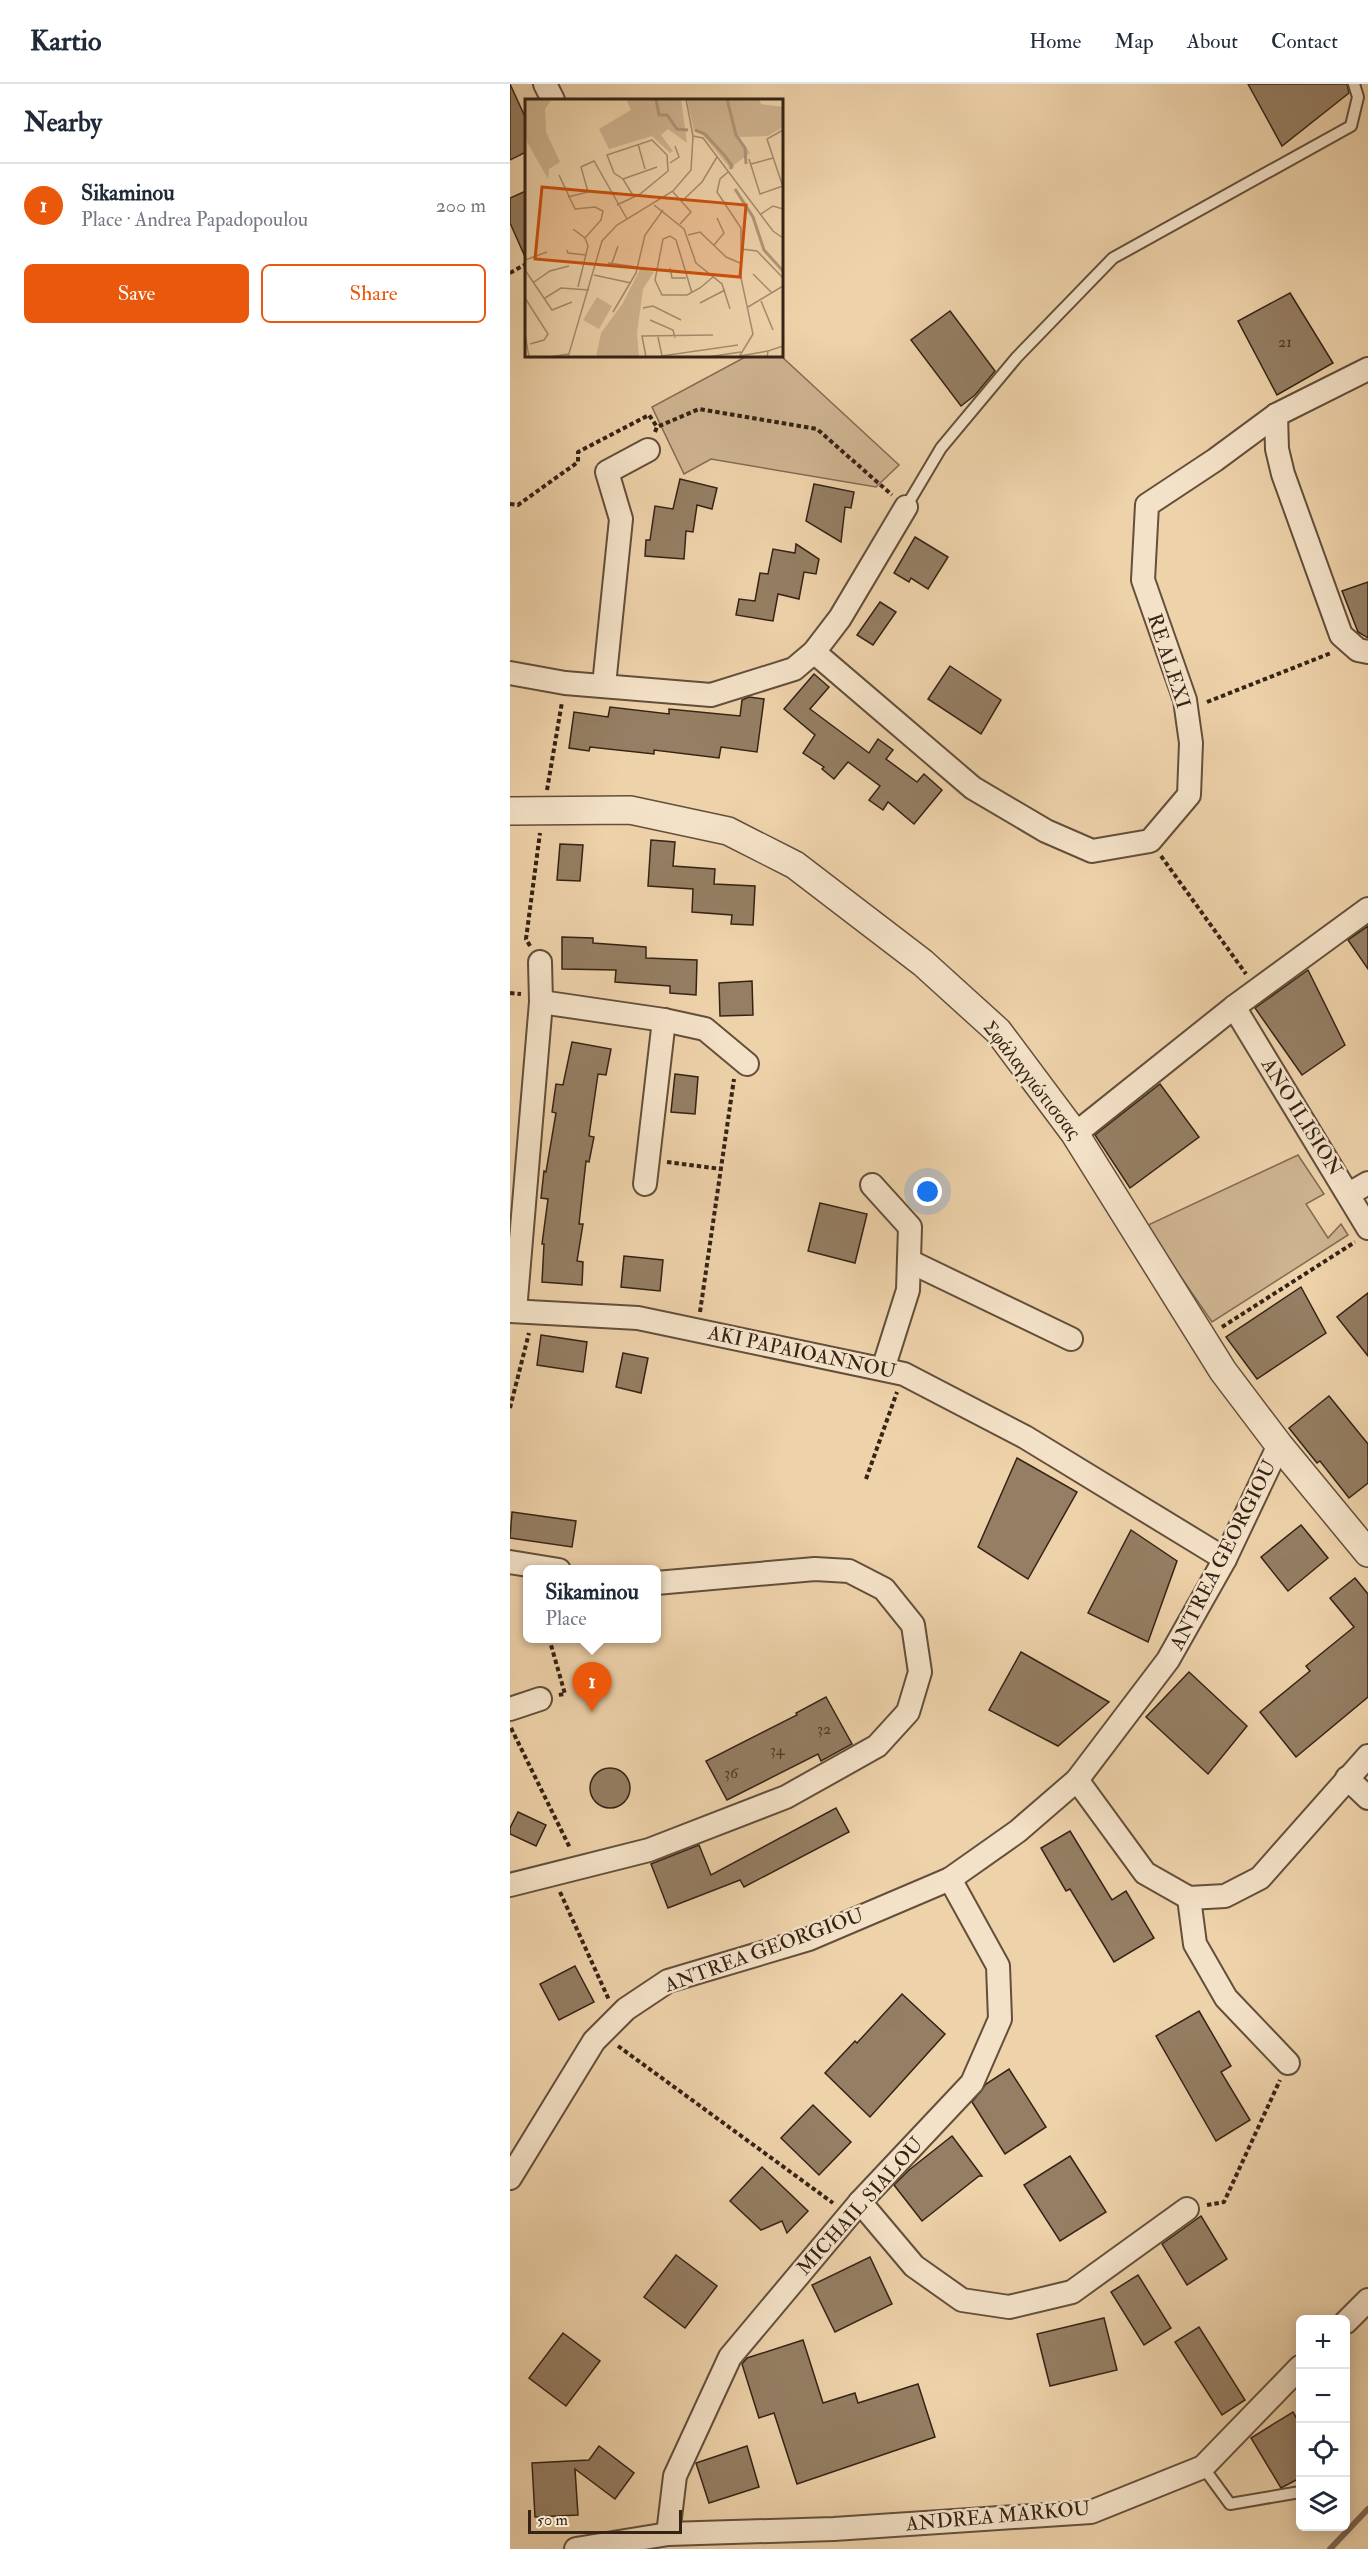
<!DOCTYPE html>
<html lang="en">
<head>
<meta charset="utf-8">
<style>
	:root { --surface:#fff; --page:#f6f6f7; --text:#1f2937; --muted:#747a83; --line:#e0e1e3; --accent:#ea580c }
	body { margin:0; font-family:"IM FELL Double Pica",serif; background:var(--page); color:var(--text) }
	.controls { position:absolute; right:18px; bottom:18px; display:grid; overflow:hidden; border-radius:9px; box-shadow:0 3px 15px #0003 }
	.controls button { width:54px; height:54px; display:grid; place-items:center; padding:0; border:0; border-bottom:2px solid var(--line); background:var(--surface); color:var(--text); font:30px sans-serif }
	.scale { position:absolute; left:18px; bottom:15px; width:154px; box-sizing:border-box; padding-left:6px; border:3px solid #352316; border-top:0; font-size:16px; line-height:21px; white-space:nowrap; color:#352316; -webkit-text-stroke:4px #f4e2c8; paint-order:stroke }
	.you { position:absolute; left:418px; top:1108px; width:21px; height:21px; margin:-15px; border:4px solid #fff; border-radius:50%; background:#1a73e8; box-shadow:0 0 0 9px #1a73e833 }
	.badge { display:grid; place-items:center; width:39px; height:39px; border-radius:50%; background:var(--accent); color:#fff; font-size:20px; font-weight:700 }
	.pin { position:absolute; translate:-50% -50px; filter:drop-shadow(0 2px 3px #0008) }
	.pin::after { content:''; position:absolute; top:32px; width:21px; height:18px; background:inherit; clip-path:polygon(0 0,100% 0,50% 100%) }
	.popup { position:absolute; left:13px; top:1481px; width:138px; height:78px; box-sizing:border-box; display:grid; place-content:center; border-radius:9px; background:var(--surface); filter:drop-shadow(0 2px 4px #0005); font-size:20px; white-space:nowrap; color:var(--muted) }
	.popup b { font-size:22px; color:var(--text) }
	.popup::after { content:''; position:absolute; left:50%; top:100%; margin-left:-12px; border:12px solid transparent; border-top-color:var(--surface) }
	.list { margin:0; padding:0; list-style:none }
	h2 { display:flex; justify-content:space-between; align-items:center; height:78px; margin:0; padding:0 24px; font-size:26px }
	h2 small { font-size:20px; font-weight:400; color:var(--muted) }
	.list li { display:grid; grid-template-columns:39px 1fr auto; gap:18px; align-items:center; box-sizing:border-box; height:84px; padding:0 24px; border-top:2px solid var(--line) }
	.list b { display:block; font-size:22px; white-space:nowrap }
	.list p { margin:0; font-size:20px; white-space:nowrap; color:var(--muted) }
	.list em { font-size:20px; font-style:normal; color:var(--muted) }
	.actions { display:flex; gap:12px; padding:18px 24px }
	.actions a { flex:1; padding:14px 0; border:2px solid var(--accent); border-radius:9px; text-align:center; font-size:21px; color:var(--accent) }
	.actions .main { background:var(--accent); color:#fff }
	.icon { flex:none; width:33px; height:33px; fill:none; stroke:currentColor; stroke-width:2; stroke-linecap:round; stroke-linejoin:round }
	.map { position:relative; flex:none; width:858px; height:2465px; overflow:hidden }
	header { display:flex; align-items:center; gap:36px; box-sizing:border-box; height:84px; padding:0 30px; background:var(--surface); border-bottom:2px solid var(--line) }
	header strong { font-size:28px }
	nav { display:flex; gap:33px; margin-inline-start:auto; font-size:21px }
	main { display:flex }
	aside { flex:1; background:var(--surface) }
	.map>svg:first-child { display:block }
	.green { fill:#cfb491; stroke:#826c54; stroke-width:1.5 }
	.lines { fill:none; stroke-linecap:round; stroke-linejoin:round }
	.stream { stroke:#7e6851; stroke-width:6 }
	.building { fill:#957e63; stroke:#352316; stroke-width:1.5 }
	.service-casing { stroke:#634f3b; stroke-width:14 }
	.minor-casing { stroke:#634f3b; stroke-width:26 }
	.tertiary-casing { stroke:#634f3b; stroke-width:30 }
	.path { stroke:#352316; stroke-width:4; stroke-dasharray:4.5 3; stroke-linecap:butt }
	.service { stroke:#f4e2c8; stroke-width:10 }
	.minor { stroke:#f4e2c8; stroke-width:22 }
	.tertiary { stroke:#f4e2c8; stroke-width:27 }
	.labels { text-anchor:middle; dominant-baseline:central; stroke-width:5; stroke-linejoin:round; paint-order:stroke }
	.number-label { font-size:16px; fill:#4d3a29 }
	.street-label { font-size:20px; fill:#352316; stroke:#f4e2c8 }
	.inset-river { fill:none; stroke:#af9678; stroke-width:3 }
	.inset-road { fill:none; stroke:#a48c6f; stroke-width:1.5 }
	.view { fill:#cd510e; fill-opacity:0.15; stroke:#cd510e; stroke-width:3 }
	.inset-edge { fill:none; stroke:#352316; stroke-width:3 }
</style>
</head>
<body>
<header>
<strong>Kartio</strong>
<nav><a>Home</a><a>Map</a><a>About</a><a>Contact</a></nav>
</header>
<main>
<aside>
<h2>Nearby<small></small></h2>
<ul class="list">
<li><span class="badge">1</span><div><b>Sikaminou</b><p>Place · Andrea Papadopoulou</p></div><em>200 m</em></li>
</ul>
<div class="actions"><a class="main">Save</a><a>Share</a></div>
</aside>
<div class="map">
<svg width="858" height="2465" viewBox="0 0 858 2465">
	<rect width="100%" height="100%" fill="#eed2aa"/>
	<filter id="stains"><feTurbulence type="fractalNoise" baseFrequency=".00333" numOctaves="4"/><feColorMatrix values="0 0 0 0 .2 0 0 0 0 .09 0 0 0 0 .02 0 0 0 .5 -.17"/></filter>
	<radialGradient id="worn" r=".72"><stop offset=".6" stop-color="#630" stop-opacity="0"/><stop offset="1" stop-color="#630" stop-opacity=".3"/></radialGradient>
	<g class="green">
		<polygon points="237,272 271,272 389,381 366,403 201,375 174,390 142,323"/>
		<polygon points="788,1071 814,1110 796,1120 818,1154 831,1140 838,1151 702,1238 636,1142"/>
	</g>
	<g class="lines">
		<polyline class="stream" points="820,2465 858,2425"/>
	</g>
	<g class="building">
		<polygon points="0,0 16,35 16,68 0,76"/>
		<polygon points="738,0 837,0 839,9 772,62"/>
		<polygon points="16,107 16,175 0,139 0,114"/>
		<polygon points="780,209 823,279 767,311 728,237"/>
		<polygon points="440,227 485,287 465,311 451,322 401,256"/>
		<polygon points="170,395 207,404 202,425 187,421 183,448 176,447 174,475 135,472 136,456 140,456 145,422 163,425"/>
		<polygon points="304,400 344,408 341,424 335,423 331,458 296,437"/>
		<polygon points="405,453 438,473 418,505 401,494 399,498 384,489"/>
		<polygon points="286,460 309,475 306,490 294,488 289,515 268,510 263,537 226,531 229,515 245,517 250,489 258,490 263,465 285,469"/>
		<polygon points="858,498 858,554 848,548 832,507"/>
		<polygon points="370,518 386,528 363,561 347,551"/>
		<polygon points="440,582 491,616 471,650 418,615"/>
		<polygon points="304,590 319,603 300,625 359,669 368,655 383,666 376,675 407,698 414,690 432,706 404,740 378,718 373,726 359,716 370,702 338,678 324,695 312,685 314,683 293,669 305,651 274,625"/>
		<polygon points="239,613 254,615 247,668 211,663 209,674 144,666 144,670 80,663 79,667 59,664 64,628 98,633 100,623 159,630 159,625 230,632 232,616"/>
		<polygon points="141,756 165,758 163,782 205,785 204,800 245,802 243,841 221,840 222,831 182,828 183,805 138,802"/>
		<polygon points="50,760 73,761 70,797 47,796"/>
		<polygon points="858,842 858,885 838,856"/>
		<polygon points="52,853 83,854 83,859 136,863 136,874 187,876 186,911 160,909 160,902 105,898 106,886 52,885"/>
		<polygon points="798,886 835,961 792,991 745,924"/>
		<polygon points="242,897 243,931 210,932 209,899"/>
		<polygon points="62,958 101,965 96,991 88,990 79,1052 84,1053 79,1078 76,1077 69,1140 73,1140 67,1177 73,1178 72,1201 32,1198 34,1160 32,1160 38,1115 31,1114 34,1087 36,1088 46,1029 42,1028 46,1000 53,1001"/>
		<polygon points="165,990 188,993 185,1030 161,1028"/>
		<polygon points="650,1000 689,1053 620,1104 585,1051"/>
		<polygon points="310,1119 357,1130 345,1179 298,1167"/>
		<polygon points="114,1172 153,1176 150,1207 111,1203"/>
		<polygon points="791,1203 816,1249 747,1295 716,1253"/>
		<polygon points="858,1209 858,1272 827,1233"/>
		<polygon points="31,1251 77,1258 73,1288 27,1281"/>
		<polygon points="113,1269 138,1274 131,1309 106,1303"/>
		<polygon points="819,1312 858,1360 858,1399 839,1414 810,1377 807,1379 779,1344"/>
		<polygon points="507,1374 567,1408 518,1495 468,1463"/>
		<polygon points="2,1428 66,1437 62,1463 0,1454"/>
		<polygon points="791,1441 818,1474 778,1507 751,1473"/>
		<polygon points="621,1446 667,1477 638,1558 578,1529"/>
		<polygon points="845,1494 858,1510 858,1613 786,1673 750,1628 800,1587 796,1582 844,1543 820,1514"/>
		<polygon points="511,1568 599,1618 548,1662 479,1626"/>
		<polygon points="679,1588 737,1642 698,1690 636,1633"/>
		<polygon points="316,1613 342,1660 311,1677 308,1670 217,1716 196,1677 287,1631 286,1629"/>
		<circle cx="100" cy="1704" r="20"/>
		<polygon points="326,1724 339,1748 234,1803 230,1796 158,1824 141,1780 189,1761 201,1791"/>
		<polygon points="8,1728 36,1741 26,1762 0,1750 0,1744"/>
		<polygon points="560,1747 602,1816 616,1807 644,1854 604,1878 560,1805 556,1807 531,1764"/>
		<polygon points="65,1882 84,1918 49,1936 30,1900"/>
		<polygon points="392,1910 435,1950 360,2033 315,1989 345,1957 347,1959"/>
		<polygon points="689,1927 721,1982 711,1988 740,2036 706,2057 646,1952"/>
		<polygon points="499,1985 536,2043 495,2070 462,2018 476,2000"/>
		<polygon points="303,2021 341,2058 309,2091 271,2054"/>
		<polygon points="442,2052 472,2092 469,2092 412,2137 384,2101 399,2086"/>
		<polygon points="560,2072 596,2128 550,2157 514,2101"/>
		<polygon points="252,2083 298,2127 277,2149 272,2137 251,2146 220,2117"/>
		<polygon points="691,2132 717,2175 677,2201 652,2160"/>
		<polygon points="166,2171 207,2202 175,2244 134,2213"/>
		<polygon points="360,2173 382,2220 325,2248 302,2201"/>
		<polygon points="628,2191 661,2244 634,2261 601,2208"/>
		<polygon points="594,2234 607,2286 540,2302 527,2250"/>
		<polygon points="689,2243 735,2316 712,2331 665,2258"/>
		<polygon points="53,2249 90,2277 56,2322 19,2294"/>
		<polygon points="293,2256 313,2319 345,2309 348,2319 408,2300 425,2353 287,2400 264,2329 249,2334 232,2280 237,2274"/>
		<polygon points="783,2328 790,2340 790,2394 771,2404 741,2354"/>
		<polygon points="89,2362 124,2389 105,2415 65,2385 68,2431 25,2433 22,2379 79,2376"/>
		<polygon points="237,2362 249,2403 199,2419 186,2379"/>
	</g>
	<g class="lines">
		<defs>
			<g id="service">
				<polyline points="396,423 431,364 507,273 603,174 841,42 848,13 844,0"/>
				<polyline points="693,2383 720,2420 790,2408"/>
			</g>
			<g id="minor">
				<polyline points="35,0 43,16"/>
				<polyline points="766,331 767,365 773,390 831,551 848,566 858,568"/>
				<polyline points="304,568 463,704 536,747 582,767 640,757 679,711 681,659 675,616 633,496 637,421 705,376 766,331 858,285"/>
				<polyline points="0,589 55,599 201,611 284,585 304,568 330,534 396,423"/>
				<polyline points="94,601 111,435 97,388 138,366"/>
				<polyline points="31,918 154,936 195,945 237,980"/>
				<polyline points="724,923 858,1144"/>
				<polyline points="565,1050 724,923 858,825"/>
				<polyline points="135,1100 154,936"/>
				<polyline points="362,1101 400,1143 398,1206 373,1285"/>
				<polyline points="839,1110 858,1099"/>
				<polyline points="399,1177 561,1255"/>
				<polyline points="0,1227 128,1234 394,1290 515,1353 715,1475"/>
				<polyline points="5,1227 31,918 30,878"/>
				<polyline points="0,1478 49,1486"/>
				<polyline points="0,1625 30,1615"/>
				<polyline points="837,1694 858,1714"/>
				<polyline points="567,1696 635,1789 679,1814 715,1812 750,1794 858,1672"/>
				<polyline points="0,1801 139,1766 276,1713 367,1662 398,1628 410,1588 403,1541 374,1505 339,1487 305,1485 146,1499"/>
				<polyline points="679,1814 685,1860 716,1914 778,1979"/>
				<polyline points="0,2094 84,1957 116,1925 158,1897 299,1855 440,1795 508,1747 567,1696 658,1576 715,1475 769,1361"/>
				<polyline points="350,2118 404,2182 452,2216 499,2223 562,2208 677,2125"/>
				<polyline points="836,2238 858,2216"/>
				<polyline points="158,2450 165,2392 220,2273 350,2118 462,1999 490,1935 488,1882 440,1795"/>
				<polyline points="66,2465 158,2450 324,2445 581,2428 693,2383 790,2283"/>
			</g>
			<polyline id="tertiary" points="0,727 120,726 218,747 285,781 413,879 488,947 565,1050 713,1287 769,1361 858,1469"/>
		</defs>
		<use href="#service" class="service-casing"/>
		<use href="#minor" class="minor-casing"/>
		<use href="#tertiary" class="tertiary-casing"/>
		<g class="path">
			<polyline points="0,189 16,180"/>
			<polyline points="145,348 147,343 189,325 307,345 382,411"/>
			<polyline points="0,420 8,421 68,378 68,368 139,331 147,343"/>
			<polyline points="697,618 821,569"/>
			<polyline points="37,706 52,618"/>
			<polyline points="651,772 736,890"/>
			<polyline points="20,862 16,855 30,749"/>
			<polyline points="0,909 11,910"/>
			<polyline points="157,1078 211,1085"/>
			<polyline points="190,1228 224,995"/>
			<polyline points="712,1243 845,1158"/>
			<polyline points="0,1324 19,1249"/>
			<polyline points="356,1395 387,1308"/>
			<polyline points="39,1554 55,1610 48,1611"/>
			<polyline points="1,1644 60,1764"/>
			<polyline points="50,1808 99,1916"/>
			<polyline points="108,1962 323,2119"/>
			<polyline points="697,2121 714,2118 770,1996"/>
		</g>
		<use href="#service" class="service"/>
		<use href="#minor" class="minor"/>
		<use href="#tertiary" class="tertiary"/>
	</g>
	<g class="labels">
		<g class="number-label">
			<text x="775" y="258">21</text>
			<text x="314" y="1645">32</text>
			<text x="267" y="1666">34</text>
			<text x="221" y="1689">36</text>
		</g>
		<g class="street-label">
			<text transform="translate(659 577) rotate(72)">RE ALEXI</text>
			<text transform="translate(522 996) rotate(52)">Σφάλαγγιώτισσας</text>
			<text transform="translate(792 1033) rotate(58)">ANO ILISION</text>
			<text transform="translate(292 1268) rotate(12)">AKI PAPAIOANNOU</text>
			<text transform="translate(713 1471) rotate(-63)">ANTREA GEORGIOU</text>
			<text transform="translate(254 1866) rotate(-20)">ANTREA GEORGIOU</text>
			<text transform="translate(350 2122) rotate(-48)">MICHAIL SIALOU</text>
			<text transform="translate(488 2432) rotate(-5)">ANDREA MARKOU</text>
		</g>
	</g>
	<g transform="translate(15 15)">
		<rect width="258" height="258" fill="#eed2aa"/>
		<path d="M 0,0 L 27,0 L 20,10 L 21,33 L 35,63 L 24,70 L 23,80 L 2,43 ZM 101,0 L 156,0 L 162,44 L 143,30 L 136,36 L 148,52 L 145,54 L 127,37 L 84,50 L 74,30 L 106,11 ZM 162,0 L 234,0 L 236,5 L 258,8 L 258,28 L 243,37 L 214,38 L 225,54 L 205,69 L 177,35 L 169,32 ZM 115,170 L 129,173 L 118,190 L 112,234 L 114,258 L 71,258 L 76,234 L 98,204 ZM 72,198 L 87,207 L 74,230 L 58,221 Z" fill="#cfb491"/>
		<path class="inset-river" d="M 131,0 L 134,16 L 142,16 L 152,30 L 163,31M 202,0 L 211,36 L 220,49 L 221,65M 170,31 L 180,35 L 200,57 L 207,67 L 205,70M 210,90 L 228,118 L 239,151 L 258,172"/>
		<path class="inset-road" d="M 258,31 L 242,40 L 258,88M 168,37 L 178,39 L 248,132 L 258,139M 113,45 L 120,70M 224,60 L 235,95 L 258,87M 145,64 L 154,58 L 150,47M 226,65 L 248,59M 203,73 L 195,80 L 192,93 L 216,129 L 216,179 L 228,235 L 214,258M 34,76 L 50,110 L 70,108 L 78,112 L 76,121 L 60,139M 98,80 L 132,68M 148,93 L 166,113 L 155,125M 43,98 L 63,93 L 56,68 L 69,62 L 102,120M 157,102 L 177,83 L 192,58M 92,106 L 115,95 L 143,72 L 142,56 L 127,41 L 82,56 L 89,74 L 98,80 L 109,98M 129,106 L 159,130 L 171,164 L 197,185 L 205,210M 236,115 L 248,107 L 258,110M 48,130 L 60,139 L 63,147 L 53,188M 163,136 L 175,133 L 201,158 L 215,164M 189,146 L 199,134 L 192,119M 216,150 L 232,152 L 258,179M 42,151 L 43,154 L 61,156M 0,161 L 22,153M 83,164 L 112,168M 87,164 L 93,147M 145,169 L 147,179 L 161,179M 0,171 L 27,211 L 47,203M 228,175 L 247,194M 69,176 L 106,184M 9,183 L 25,172 L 44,167M 167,194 L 151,141 L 145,137 L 138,140 L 130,181 L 137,196 L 162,196 L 175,189 L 188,178M 0,199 L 23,235 L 19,241 L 5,245M 20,199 L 36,189 L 64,191M 236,202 L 248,231M 175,204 L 200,191M 223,208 L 258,187M 118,209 L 128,207 L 156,221M 88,213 L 111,174 L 120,136 L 138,111M 125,221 L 148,231 L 150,239M 0,235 L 4,258M 133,238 L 137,257 L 213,246M 215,257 L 243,252M 24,258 L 44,255M 43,258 L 77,142 L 92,126 L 148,92 L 166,71 L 168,37 L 161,0M 121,258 L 117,237 L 188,236M 182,258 L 216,253M 242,258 L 243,252 L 258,247"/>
		<path class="view" d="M 17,88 L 221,106 L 215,178 L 10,160 Z"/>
		<rect width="258" height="258" class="inset-edge"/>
	</g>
	<rect width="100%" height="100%" filter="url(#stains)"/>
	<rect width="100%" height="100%" fill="url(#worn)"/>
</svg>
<div class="controls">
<button>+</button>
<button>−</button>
<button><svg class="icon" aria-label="locate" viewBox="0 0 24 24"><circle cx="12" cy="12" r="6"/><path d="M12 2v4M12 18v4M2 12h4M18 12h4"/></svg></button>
<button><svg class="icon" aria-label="layers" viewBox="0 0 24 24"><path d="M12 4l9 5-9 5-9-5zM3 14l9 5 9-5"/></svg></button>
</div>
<div class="scale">50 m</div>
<div class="you"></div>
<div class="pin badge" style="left:82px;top:1628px">1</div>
<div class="popup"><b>Sikaminou</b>Place</div>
</div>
</main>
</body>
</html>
